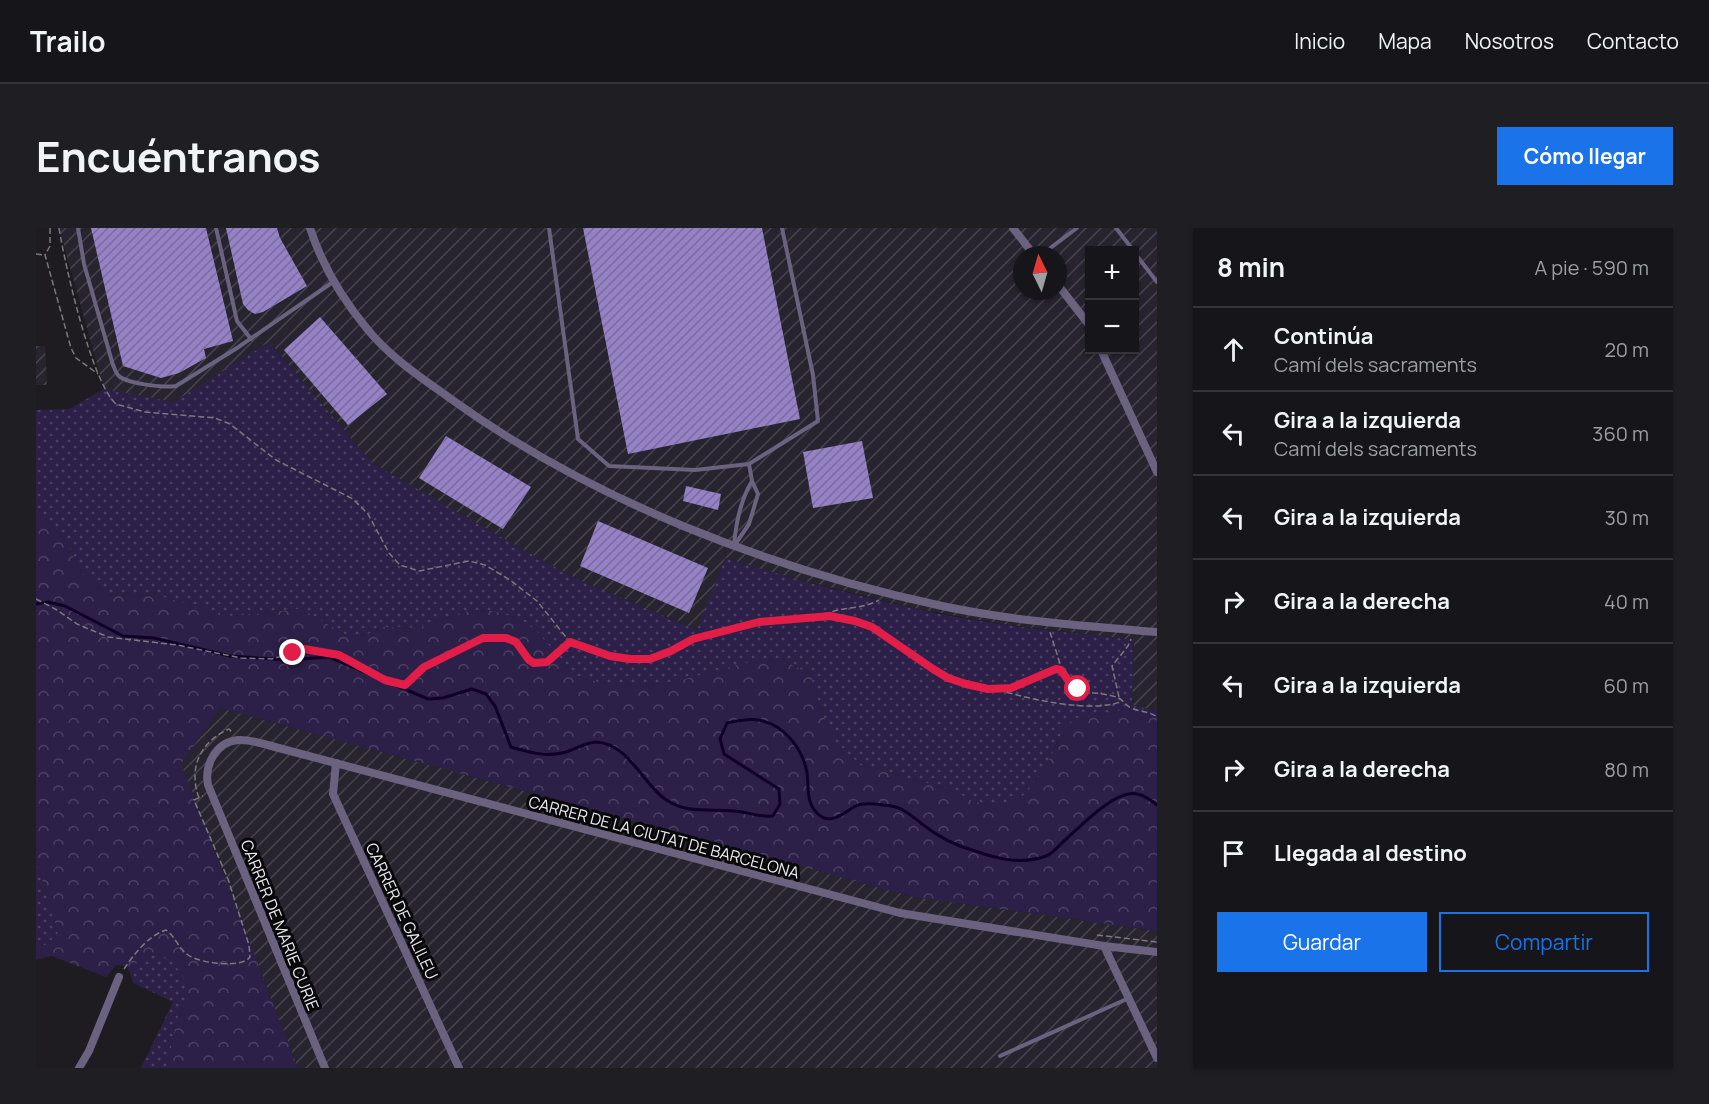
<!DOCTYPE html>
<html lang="es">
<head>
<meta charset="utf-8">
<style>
	:root { --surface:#161519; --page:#1f1e22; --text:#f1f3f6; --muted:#9e9fa2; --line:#353438; --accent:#1a73e8 }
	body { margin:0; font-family:Manrope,sans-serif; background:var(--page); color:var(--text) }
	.controls { position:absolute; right:18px; top:18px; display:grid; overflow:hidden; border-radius:0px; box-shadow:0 2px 4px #0004 }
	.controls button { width:54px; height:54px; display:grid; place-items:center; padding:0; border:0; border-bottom:2px solid var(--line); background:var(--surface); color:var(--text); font:30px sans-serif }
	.compass { position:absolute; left:977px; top:18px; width:54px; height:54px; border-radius:50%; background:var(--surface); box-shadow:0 2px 4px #0004; rotate:355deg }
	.stop { position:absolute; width:18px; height:18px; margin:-14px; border:4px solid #e11d48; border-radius:50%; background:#fff }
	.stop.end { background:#e11d48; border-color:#fff; box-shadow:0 2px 6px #0008 }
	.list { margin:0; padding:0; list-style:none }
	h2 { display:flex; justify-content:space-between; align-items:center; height:78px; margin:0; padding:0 24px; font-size:26px }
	h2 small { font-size:20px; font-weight:400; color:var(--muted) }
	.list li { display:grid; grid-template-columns:39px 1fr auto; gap:18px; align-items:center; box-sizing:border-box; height:84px; padding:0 24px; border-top:2px solid var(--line) }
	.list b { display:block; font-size:22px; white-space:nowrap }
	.list p { margin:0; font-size:20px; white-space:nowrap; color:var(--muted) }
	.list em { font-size:20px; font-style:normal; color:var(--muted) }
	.actions { display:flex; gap:12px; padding:18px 24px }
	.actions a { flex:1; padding:14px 0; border:2px solid var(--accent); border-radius:0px; text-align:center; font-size:21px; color:var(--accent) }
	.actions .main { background:var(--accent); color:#fff }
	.icon { flex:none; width:33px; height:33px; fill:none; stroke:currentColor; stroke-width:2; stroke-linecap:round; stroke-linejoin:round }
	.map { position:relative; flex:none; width:1121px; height:840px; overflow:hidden; border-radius:0px }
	header { display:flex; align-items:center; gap:36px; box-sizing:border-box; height:84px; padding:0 30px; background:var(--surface); border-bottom:2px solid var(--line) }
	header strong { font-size:28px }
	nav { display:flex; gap:33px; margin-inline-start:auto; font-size:21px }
	.intro { display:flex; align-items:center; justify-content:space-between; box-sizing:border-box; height:144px; padding:0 36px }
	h1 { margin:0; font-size:42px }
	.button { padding:15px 27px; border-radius:0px; background:var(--accent); color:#fff; font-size:21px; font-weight:700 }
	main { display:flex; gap:36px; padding:0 36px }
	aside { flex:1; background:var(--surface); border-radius:0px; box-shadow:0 2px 4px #0004 }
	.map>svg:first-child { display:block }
	.industrial { fill:url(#industrial-furrows); fill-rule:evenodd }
	.grass { fill:url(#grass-dots) }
	.forest { fill:url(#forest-crowns) }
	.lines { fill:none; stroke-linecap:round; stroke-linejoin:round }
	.stream { stroke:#100028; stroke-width:3 }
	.building { fill:url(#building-hatch) }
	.path { stroke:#7b797e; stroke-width:1.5; stroke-dasharray:6 3; stroke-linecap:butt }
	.lane { stroke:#6a627f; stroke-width:4 }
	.street { stroke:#6a627f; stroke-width:8 }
	.route { stroke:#e11d48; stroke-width:8 }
	.labels { text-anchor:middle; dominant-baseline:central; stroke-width:6; stroke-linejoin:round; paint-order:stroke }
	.street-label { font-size:16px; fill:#ecebef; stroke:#080709 }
</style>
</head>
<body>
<header>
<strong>Trailo</strong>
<nav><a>Inicio</a><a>Mapa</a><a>Nosotros</a><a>Contacto</a></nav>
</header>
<div class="intro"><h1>Encuéntranos</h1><a class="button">Cómo llegar</a></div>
<main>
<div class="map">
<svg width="1121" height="840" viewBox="0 0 1121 840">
	<defs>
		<pattern id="industrial-furrows" width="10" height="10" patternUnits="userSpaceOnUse" patternTransform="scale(1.5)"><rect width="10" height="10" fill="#27242f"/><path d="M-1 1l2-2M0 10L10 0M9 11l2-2" fill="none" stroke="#46444d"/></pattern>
		<pattern id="grass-dots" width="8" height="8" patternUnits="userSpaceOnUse" patternTransform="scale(1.5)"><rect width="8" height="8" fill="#2d2048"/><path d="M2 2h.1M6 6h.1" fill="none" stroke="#4c4163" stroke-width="1.8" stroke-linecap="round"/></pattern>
		<pattern id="forest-crowns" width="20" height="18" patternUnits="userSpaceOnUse" patternTransform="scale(1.5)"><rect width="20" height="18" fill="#2d2048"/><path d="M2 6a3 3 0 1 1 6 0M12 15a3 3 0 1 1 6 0" fill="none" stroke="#4c4163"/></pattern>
		<pattern id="building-hatch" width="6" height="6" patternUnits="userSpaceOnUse" patternTransform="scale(1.5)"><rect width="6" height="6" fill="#9581c5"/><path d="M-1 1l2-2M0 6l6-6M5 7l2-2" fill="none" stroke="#7a6c99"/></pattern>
	</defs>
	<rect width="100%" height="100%" fill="#1e1c21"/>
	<g class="industrial">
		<path d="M 23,0 L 1121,0 L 1121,483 L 1096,477 L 1098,412 L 965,396 L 877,380 L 730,343 L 690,330 L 662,402 L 541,351 L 477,316 L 336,235 L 233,114 L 138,174 L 68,161 ZM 1054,22 L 1098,22 L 1098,122 L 1054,122 ZM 986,27 L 1022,27 L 1022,63 L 986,63 Z"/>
		<polygon points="0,118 9,118 11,157 0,157"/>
		<polygon points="184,480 878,669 1121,703 1121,840 262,840 145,536"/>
	</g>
	<g class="grass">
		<path d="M 233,114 L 336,235 L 477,316 L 541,351 L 661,402 L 689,330 C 751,349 813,366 876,380 C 948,397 1024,403 1098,412 L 1096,477 L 1078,485 L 1042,490 L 1021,514 L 1015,529 L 996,558 L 985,570 L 970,578 L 953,578 L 934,572 L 916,562 L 824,537 L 800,514 L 784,481 L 775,447 L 745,430 L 709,435 L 642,453 L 608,458 L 575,457 L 541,449 L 500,403 L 487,393 L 451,382 L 432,383 L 381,400 L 347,399 L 330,407 L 314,409 L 265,381 L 195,388 L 124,368 L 68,366 L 43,341 L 29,310 L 3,286 L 0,277 L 0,182 L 33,181 L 68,161 L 138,174 Z"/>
		<polygon points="0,631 22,705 14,714 0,723"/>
		<polygon points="115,724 134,731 144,744 152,759 149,775 141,791 131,840 105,840 137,774 97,755 94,744 103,731"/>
	</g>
	<polygon class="forest" points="0,277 3,286 29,310 43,341 68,366 124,368 195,388 265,381 314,409 330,407 347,399 381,400 432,383 451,382 469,386 487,393 500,403 541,449 575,457 608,458 642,453 709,435 744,430 775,447 784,481 800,514 824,537 917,562 934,572 953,578 970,578 985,570 996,558 1015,529 1028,499 1042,490 1078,485 1096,477 1121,483 1121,703 878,669 184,480 145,536 262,840 131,840 141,791 149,775 152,759 144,744 134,731 115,724 103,731 94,744 90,738 80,737 70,749 16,728 0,732 0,723 14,714 22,705 0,631"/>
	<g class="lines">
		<path class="stream" d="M 0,376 L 12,374 L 29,378 L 87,408 L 118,410 L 194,428 L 250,432 L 293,429 L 392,471 L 407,470 L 436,461 L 450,466 L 459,478 L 475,519 C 495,525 513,530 533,523 C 541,520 552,514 560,514 C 592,515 608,557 629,571 C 653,588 679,579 706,584 C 717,586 725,589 737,588 L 744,576 L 743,561 L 688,526 L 684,511 L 691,495 C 701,493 712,490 722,492 C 748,496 767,521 771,545 C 773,559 770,573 780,584 C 794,600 808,584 820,578 C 826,575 840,576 847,577 C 866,578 872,585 886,596 C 901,608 921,618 939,623 C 962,631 986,637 1010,628 C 1016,626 1022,619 1027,614 C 1043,600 1079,561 1101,566 C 1108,567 1116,573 1121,577"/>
	</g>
	<g class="building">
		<polygon points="55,0 170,0 197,113 168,121 170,130 143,145 125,150 87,138"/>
		<polygon points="190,0 241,0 244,10 271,58 227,84 219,86 212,82 207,76"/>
		<polygon points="547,0 726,0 764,191 592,226"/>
		<polygon points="284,89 351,166 312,197 248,122"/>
		<polygon points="410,208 495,259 467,301 383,250"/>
		<polygon points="826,213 837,270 777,280 767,224"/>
		<polygon points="650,258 685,266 682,282 647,273"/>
		<polygon points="562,293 672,340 653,385 544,338"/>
	</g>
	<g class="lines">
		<g class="path">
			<polyline points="14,0 14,18 9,27 35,120 40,130 62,146"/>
			<path d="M 23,0 C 29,37 55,153 80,176 L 109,184 L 179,190 L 194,196 L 240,232 L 317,271 L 332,286 L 353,325 L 364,337 L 383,343 L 433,333 L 449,337 L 474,352 L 501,373 L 534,414 L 564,425 L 594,431 L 613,431 L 635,423 L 657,410 L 716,396 L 794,389 L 819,393 L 836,399 L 897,441 L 912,450 L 930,456 L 952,461 L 975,460 L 1020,441 L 1025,442 C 1046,473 1051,460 1080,469 C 1087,471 1089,477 1095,480 C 1104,484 1113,483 1121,489"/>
			<polyline points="0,26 8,27"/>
			<polyline points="0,371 21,382 41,396 72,409 141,417 205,430 236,431 268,421 303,427 349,452 369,457 388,439 447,410 470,410 480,414 493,432 498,435 511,434 533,415"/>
			<path d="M 788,387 C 805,378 826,382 843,372"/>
			<polyline points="1014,404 1027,445"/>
			<path d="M 962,462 C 995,471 1055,486 1087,473"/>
			<polyline points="1083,469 1076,438 1092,418 1095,411"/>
			<path d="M 163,570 C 152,540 164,514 193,501 L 196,504"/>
			<polyline points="1061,707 1121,714"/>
			<path d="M 88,741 C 98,726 113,707 130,702 C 139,708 142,720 152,727 C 163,735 205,741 214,729 L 213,717 L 192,651 L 158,572 L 167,568"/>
		</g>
		<g class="lane">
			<path d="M 42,0 L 48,36 L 77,137 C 79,141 80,146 84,149 C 94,156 129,160 140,158 L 201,120 L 297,54"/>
			<polyline points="180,0 201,93 215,111"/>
			<polyline points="513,0 542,211 573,238 659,242 713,236 782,193 777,147 746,0"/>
			<polyline points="1080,0 1097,22"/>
			<polyline points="1098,24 1121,54"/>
			<polyline points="1005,27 1041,0"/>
			<path d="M 698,317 C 700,294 704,273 716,253"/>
			<polyline points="698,318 713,296 722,266 716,253 713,236"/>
			<polyline points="964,828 1093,770"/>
		</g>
		<g class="street">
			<path d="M 274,0 C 286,37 307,72 332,102 C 355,130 386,150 415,171 C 558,274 735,341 906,378 C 977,393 1049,398 1121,404"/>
			<polyline points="977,0 998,27"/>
			<polyline points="1022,57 1054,98"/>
			<polyline points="1065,122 1121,244"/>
			<polyline points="300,535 297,566 423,840"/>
			<polyline points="1068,718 1121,830"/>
			<polyline points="43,840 53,823 83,749"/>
			<path d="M 289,840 L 172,557 C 168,537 180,514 202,512 C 214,511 227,516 239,519 L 864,685 L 1068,718 L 1121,724"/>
		</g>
	</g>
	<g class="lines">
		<polyline class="route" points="257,425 268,421 303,427 349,452 369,457 388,439 447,410 470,410 480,414 493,432 498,435 511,434 534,414 574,428 594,431 614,431 635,423 657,411 723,394 794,388 819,393 836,399 897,441 912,450 930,456 952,461 975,460 1020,441 1025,442 1034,455 1042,461"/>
	</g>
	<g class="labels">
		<g class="street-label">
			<text transform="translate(628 609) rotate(15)">CARRER DE LA CIUTAT DE BARCELONA</text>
			<text transform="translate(366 683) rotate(65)">CARRER DE GALILEU</text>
			<text transform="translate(244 697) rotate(68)">CARRER DE MARIE CURIE</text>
		</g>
	</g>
</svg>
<div class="controls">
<button>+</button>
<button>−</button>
</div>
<svg class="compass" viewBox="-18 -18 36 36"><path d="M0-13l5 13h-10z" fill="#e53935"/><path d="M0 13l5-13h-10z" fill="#9e9fa2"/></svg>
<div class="stop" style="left:1042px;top:461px"></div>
<div class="stop end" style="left:257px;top:425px"></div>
</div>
<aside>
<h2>8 min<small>A pie · 590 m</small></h2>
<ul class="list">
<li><svg class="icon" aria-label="ahead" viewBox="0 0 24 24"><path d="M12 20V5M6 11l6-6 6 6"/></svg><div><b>Continúa</b><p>Camí dels sacraments</p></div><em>20 m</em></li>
<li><svg class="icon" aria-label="left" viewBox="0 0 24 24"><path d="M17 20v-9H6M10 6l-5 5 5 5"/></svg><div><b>Gira a la izquierda</b><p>Camí dels sacraments</p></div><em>360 m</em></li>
<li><svg class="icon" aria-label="left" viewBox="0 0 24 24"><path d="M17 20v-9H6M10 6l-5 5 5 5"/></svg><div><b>Gira a la izquierda</b></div><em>30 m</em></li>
<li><svg class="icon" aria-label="right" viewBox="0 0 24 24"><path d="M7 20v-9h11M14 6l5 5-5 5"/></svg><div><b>Gira a la derecha</b></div><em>40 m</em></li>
<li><svg class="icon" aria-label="left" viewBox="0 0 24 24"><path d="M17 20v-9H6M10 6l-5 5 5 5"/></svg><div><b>Gira a la izquierda</b></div><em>60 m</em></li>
<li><svg class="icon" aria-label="right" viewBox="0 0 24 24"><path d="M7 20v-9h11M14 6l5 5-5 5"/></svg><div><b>Gira a la derecha</b></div><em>80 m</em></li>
<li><svg class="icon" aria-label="arrive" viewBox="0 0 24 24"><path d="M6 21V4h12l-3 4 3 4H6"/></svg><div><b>Llegada al destino</b></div></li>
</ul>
<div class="actions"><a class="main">Guardar</a><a>Compartir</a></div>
</aside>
</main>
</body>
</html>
